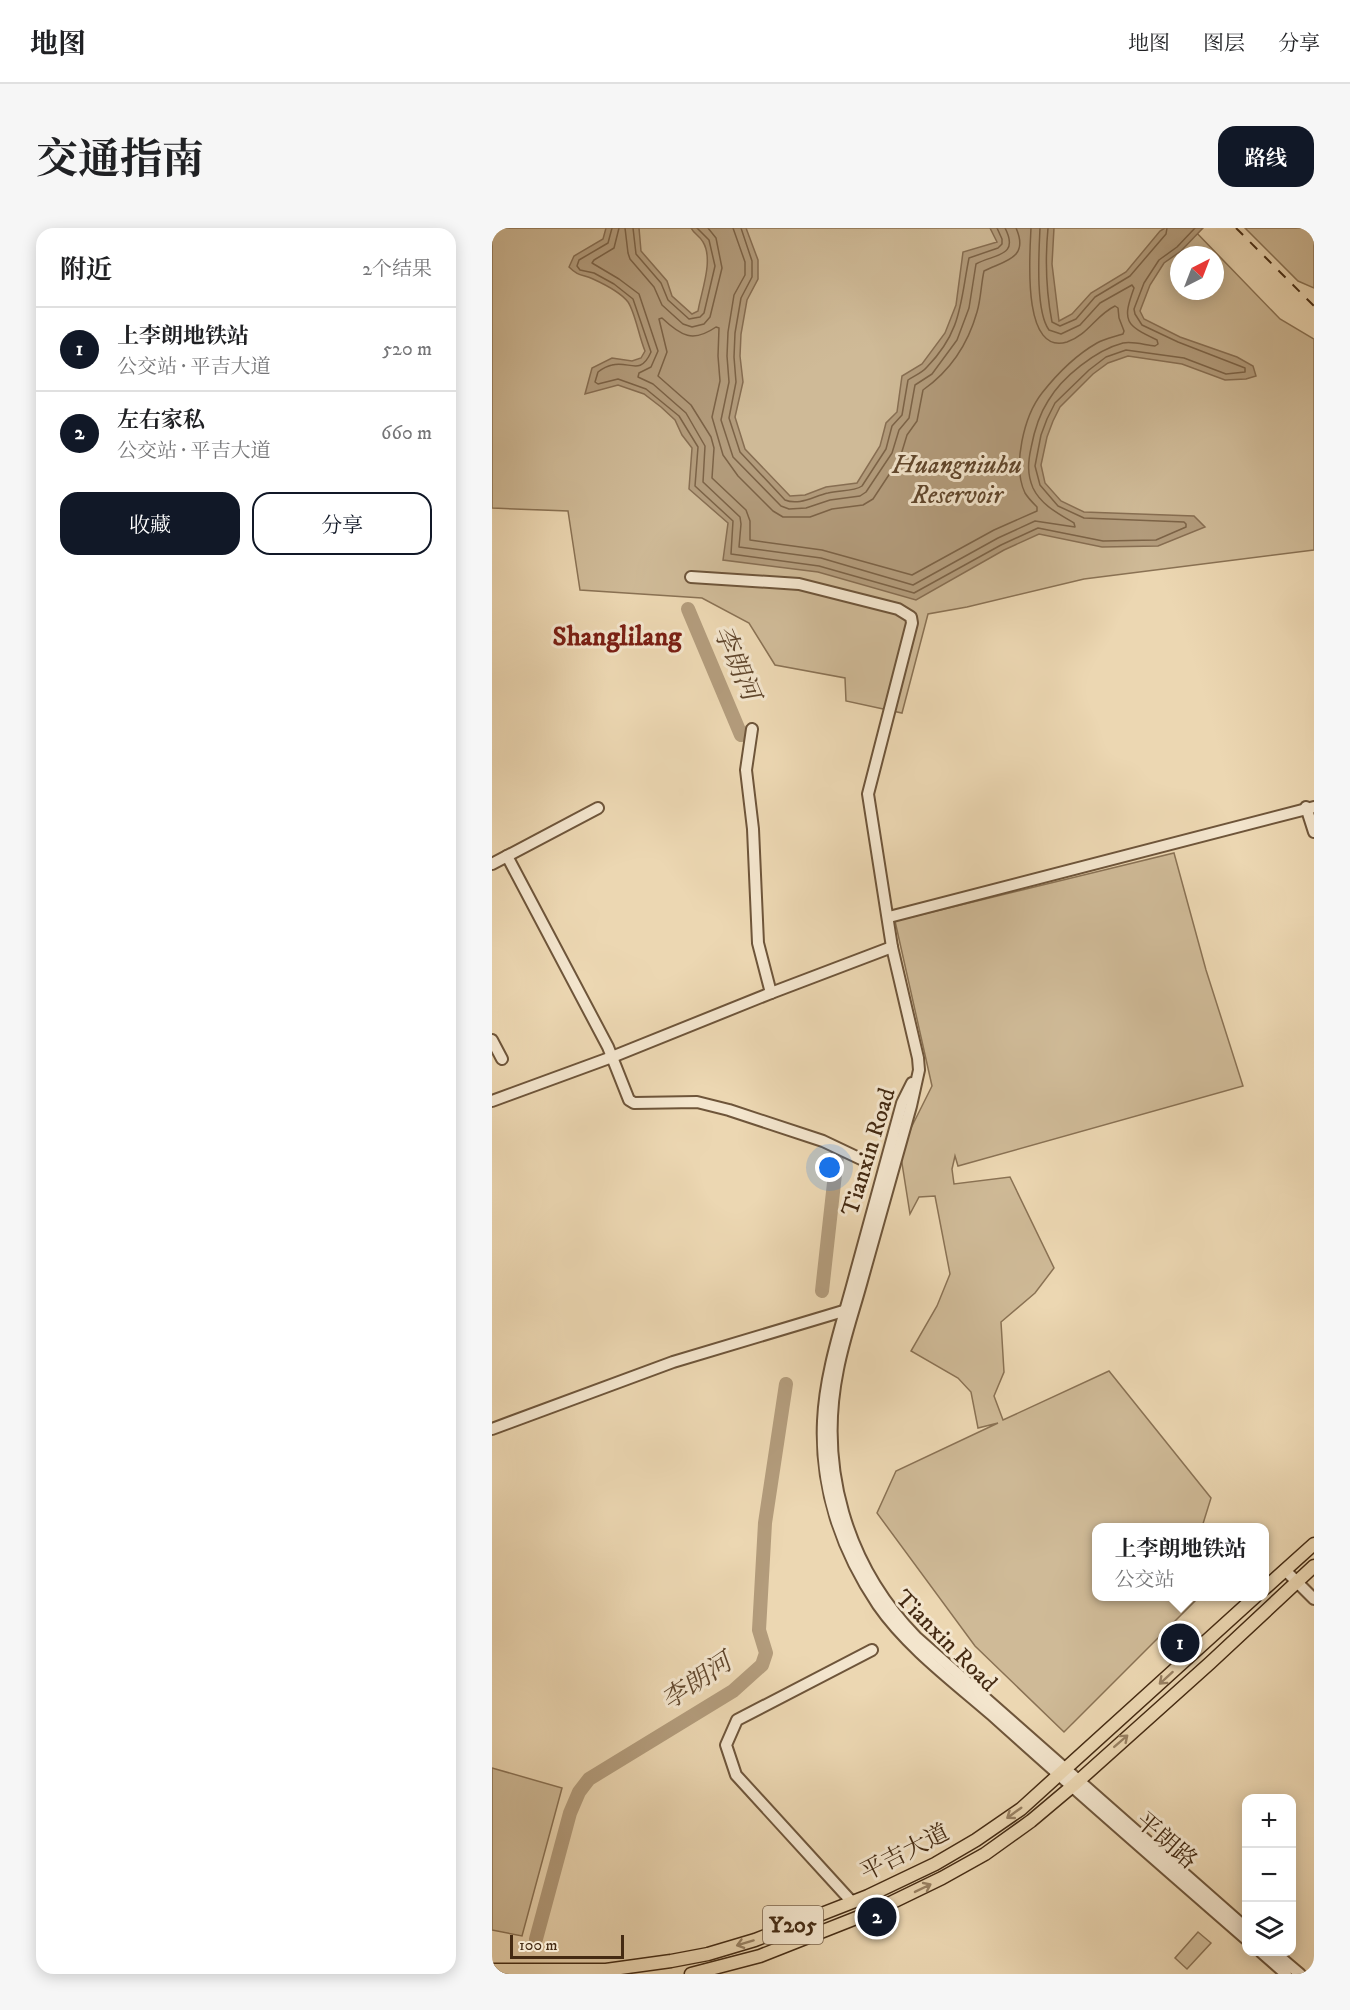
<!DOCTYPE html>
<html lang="zh">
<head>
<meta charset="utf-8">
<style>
	:root { --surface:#fff; --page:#f6f6f6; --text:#202124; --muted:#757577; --line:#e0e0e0; --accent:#111827 }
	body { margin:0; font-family:"IM FELL DW Pica","Noto Serif SC",serif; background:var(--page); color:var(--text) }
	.controls { position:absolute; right:18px; bottom:18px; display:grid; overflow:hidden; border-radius:12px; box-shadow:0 3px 15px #0003 }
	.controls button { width:54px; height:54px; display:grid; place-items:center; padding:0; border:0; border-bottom:2px solid var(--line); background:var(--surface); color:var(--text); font:30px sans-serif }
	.compass { position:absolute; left:678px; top:18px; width:54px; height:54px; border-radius:50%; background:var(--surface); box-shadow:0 3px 15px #0003; rotate:42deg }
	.scale { position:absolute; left:18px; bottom:15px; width:114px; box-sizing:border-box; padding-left:6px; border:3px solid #442a12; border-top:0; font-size:16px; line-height:21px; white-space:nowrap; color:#442a12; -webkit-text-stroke:4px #f3e5cd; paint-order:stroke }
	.you { position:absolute; left:338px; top:940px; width:21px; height:21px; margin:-15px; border:4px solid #fff; border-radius:50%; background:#1a73e8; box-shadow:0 0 0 9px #1a73e833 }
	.badge { display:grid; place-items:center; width:39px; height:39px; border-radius:50%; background:var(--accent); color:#fff; font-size:20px; font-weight:700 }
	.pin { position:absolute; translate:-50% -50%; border:3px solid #fff; box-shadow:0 2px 6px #0006 }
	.popup { position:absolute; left:600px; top:1295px; width:177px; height:78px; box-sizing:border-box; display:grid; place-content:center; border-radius:12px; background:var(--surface); filter:drop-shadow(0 2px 4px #0005); font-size:20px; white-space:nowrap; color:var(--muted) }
	.popup b { font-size:22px; color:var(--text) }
	.popup::after { content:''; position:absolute; left:50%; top:100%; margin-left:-12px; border:12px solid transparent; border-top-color:var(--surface) }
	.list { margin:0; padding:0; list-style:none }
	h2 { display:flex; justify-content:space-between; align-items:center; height:78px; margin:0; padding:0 24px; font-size:26px }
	h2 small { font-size:20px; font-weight:400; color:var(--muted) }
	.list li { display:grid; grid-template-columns:39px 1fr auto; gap:18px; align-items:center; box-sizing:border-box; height:84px; padding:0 24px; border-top:2px solid var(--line) }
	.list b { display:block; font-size:22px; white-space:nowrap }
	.list p { margin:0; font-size:20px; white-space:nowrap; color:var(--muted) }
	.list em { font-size:20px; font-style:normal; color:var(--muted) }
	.actions { display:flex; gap:12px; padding:18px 24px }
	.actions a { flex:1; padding:14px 0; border:2px solid var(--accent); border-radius:18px; text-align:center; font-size:21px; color:var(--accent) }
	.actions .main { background:var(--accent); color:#fff }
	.icon { flex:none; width:33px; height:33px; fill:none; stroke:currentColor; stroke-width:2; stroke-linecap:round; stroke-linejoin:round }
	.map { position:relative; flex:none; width:822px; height:1746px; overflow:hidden; border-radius:18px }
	header { display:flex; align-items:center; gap:36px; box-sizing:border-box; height:84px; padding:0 30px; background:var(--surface); border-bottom:2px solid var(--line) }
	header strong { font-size:28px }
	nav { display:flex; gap:33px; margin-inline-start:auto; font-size:21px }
	.intro { display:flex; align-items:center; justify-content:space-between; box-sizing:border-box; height:144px; padding:0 36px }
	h1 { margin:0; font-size:42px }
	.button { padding:15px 27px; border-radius:18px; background:var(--accent); color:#fff; font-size:21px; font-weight:700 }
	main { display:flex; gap:36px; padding:0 36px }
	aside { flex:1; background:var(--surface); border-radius:18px; box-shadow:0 3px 15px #0003 }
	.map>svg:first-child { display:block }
	.green { fill:#cfba97; stroke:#8a7254; stroke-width:1.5; fill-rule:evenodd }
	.water { fill:#b39c7c; stroke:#876e52; stroke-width:1.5 }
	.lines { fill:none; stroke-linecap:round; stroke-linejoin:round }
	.shore { stroke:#7c6347; stroke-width:1.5 }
	.river { stroke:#b39c7c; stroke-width:14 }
	.minor-casing { stroke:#6e553a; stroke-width:14 }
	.major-casing { stroke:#442a12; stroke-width:15 }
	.minor { stroke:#f3e5cd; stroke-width:10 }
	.major { stroke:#ecd7b2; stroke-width:12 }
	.rail { stroke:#442a12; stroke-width:2; stroke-dasharray:10 10; stroke-linecap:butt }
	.oneway { stroke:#988062 }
	.labels { text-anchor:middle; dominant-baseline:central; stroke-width:6; stroke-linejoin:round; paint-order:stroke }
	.shield { fill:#f3e5cd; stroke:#78624a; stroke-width:1.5 }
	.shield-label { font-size:22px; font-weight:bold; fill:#442a12 }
	.street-label { font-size:24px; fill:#442a12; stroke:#f3e5cd }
	.water-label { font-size:26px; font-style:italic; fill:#60462c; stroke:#f3e5cd }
	.quarter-label { font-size:27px; font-weight:bold; fill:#7a1f14; stroke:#f3e5cd }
</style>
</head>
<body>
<header>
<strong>地图</strong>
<nav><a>地图</a><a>图层</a><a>分享</a></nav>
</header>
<div class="intro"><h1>交通指南</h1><a class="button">路线</a></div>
<main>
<aside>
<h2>附近<small>2个结果</small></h2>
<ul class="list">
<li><span class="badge">1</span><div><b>上李朗地铁站</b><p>公交站 · 平吉大道</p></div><em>520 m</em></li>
<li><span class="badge">2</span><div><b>左右家私</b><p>公交站 · 平吉大道</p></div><em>660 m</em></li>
</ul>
<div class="actions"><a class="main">收藏</a><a>分享</a></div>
</aside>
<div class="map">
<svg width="822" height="1746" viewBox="0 0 822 1746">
	<rect width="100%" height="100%" fill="#ecd7b2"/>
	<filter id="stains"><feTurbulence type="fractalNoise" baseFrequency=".00333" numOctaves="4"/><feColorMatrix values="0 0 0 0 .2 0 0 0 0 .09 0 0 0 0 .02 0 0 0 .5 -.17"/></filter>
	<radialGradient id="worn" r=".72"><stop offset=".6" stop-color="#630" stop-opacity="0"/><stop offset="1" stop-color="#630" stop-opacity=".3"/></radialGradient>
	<g class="green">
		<path d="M 0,0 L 700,0 L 788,91 L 822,111 L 822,322 L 592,351 L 475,379 L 436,386 L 410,485 L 354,473 L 353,450 L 283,437 L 257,395 L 210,370 L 88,362 L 76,283 L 0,280 ZM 687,27 L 723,27 L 723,63 L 687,63 Z"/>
		<polygon points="753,0 822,0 822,60 806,53"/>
		<polygon points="682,625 714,742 751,858 466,938 463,928 460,941 462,956 518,949 562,1040 543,1065 509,1094 512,1144 502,1168 511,1192 617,1143 719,1270 710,1299 604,1300 604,1368 707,1369 572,1504 483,1418 385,1285 404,1243 506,1195 486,1200 479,1164 466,1150 419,1123 445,1078 458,1046 443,968 427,969 418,986 409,929 419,900 440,858 403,693"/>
		<polygon points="0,1540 70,1560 30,1708 0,1702"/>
		<polygon points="706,1704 719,1715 695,1741 683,1730"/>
	</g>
	<path class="water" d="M 114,0 L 147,0 L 149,23 L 175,53 L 180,68 L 200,86 L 206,83 C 209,64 222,32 211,14 C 208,8 202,6 199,0 L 254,0 L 266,32 L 266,51 L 255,72 L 249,106 L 248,128 L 251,154 L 243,189 L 253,221 L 298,268 L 313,267 L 334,259 L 365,255 L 388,218 L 394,195 L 405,184 L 410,148 L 430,136 L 453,105 L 464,77 L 471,24 L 505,14 L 498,0 L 562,0 L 560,36 L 567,93 L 580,86 L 599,65 L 634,44 L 668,3 L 673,0 L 711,0 L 689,23 L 672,35 L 658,57 L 648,83 L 652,91 L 688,109 L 745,129 L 761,138 L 764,148 L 754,151 L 733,152 L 690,136 L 636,128 L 616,135 L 601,146 L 568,179 L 561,193 L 555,209 L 549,237 L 553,255 L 569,273 L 592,284 L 702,288 L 713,299 L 666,318 L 610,319 L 547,306 L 512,322 L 424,372 L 326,344 L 231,332 L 236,295 L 197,261 L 200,220 L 190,207 L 183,192 L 169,179 L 152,166 L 126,157 L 93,166 L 100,140 L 120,130 L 140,133 L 149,130 L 153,123 C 147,109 143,84 136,74 C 129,65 112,56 101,51 C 90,46 87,49 77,39 L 82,28 L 111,11 Z"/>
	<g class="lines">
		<g class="shore">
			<path d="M 120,0 L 116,15 L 87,32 L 85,38 L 88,42 L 102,45 L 122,56 L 141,71 L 159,124 C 148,149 137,132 120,137 C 115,138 110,141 106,144 L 103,154 L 106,156 L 126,151 L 154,161 L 187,188 L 206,219 L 203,258 L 241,293 L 239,326 L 327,338 L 422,365 L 509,317 L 546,300 L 611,313 L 664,312 L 694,299 L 694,296 L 692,294 L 592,290 L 566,278 L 548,257 L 543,238 L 549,207 L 555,191 L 563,175 L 597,142 L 614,129 L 634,122 L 692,130 L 734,146 L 753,144 L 753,140 L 686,114 L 650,97 L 643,86 L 642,81 L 652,55 L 667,32 L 685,19 L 703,0"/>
			<path d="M 127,0 L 122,20 L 102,32 L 100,35 L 127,51 L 147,66 L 166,123 L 159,139 L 147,145 L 146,149 L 161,156 L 194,185 L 213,218 L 211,254 L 248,289 L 249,296 L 247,319 L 329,330 L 421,357 L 506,310 L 543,293 L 583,299 L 582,295 C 567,286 549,277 541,260 C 535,246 536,234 539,220 C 542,204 547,187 556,173 C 570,149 604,122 631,115 C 641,113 653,117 663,118 L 666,116 L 665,112 C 633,97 630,93 642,60 L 640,57 L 608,75 L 588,97 L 569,106 L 557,102 C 543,83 547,23 548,0"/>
			<polyline points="133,0 136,25 138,31 162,59 170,77 191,96 200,99 212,96 218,89 230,40 224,10 216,0"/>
			<polyline points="141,0 144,26 169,55 176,72 197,91 208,89 212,85 223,38 217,12 205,0"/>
			<path d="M 241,0 L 253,34 L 253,47 L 242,67 L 236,104 L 235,128 L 237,154 L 229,192 L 241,229 L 289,278 L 297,281 L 314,280 L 338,272 L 368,268 L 374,264 L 400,225 L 407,202 L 417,190 L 423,157 L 440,146 L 465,112 L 477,80 L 484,36 C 502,26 528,29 513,0"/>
			<path d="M 249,0 L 260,33 L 260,49 L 249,70 L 243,105 L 242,129 L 244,154 L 237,190 L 248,224 L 293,272 C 307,278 322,268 336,265 C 347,262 361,264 370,258 L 394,221 L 400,198 L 410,187 L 416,152 C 422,148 430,145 435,139 C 470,103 468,75 477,30 L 506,20 L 510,16 L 510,11 L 505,0"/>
			<path d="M 524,0 C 538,31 511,33 492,43 C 489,56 489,71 485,84 C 476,116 458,143 431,162 L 425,193 L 415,207 L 408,230 L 381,271 L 371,277 L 340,281 L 318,289 L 291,289 L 281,283 L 246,248 L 231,227 L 220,189 L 228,153 L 226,128 L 227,100 L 224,99 C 201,115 189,108 170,90 L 167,91 L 175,124 L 166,148 L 199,177 L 219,209 L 222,220 L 220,250 L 254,282 L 258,293 L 258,312 L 330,322 L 420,347 L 502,302 L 545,283 L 545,279 C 541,275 536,270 533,265 C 520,238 532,188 550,165 C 565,146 584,127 605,115 C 612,111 622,109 631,106 L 632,103 L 627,90 L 626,80 L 623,78 C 604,87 596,107 575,114 C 529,128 538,24 539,0"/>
			<path d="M 556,0 C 553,32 554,63 560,94 L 568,98 L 584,91 L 603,69 L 638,48 L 674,6 L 675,0"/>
		</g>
		<g class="river">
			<polyline points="196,381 249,507"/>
			<polyline points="330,1063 345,928"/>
			<polyline points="44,1711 78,1585 87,1564 97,1551 241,1463 270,1437 274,1425 267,1402 273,1295 294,1156"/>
		</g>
		<defs>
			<g id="minor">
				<path d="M 199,349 L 307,356 L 406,381 L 419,389 L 420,395 L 376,566 L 400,719 L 426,830 L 427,842 L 419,878 C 403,935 387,992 371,1049 C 363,1079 352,1110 346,1141 C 326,1239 354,1337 424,1409 L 754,1700"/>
				<polyline points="814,579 822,604"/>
				<polyline points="15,628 116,819 137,872 142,875 205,874 237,882 331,913 371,932"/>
				<polyline points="0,636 106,580"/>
				<polyline points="397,689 822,579"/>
				<polyline points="279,765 400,719"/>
				<polyline points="0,812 10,831"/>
				<path d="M 420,855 L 410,875 C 393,936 377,997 360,1058 C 348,1102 333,1147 331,1193 C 328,1259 349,1322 386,1377 C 415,1419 462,1454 500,1487 C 584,1563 669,1637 754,1711"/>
				<polyline points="0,873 120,829 279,765 266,715 261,601 254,542 260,501"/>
				<polyline points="0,1201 181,1134 358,1081"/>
				<polyline points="793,1342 822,1371"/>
				<polyline points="360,1674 244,1547 234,1517 245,1492 380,1422"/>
				<polyline points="769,1724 794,1746"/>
				<polyline points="782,1724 808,1746"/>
			</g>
			<g id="major">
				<polyline points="772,1361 822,1316"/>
				<polyline points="0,1742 114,1742 179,1733 216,1726 263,1712 376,1668 443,1636 484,1612 529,1581 764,1368"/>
				<polyline points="199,1746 268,1728 382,1683 450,1650 493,1626 539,1593 583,1556 718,1435 822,1338"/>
			</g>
		</defs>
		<use href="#minor" class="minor-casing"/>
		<use href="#major" class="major-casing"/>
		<use href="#minor" class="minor"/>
		<use href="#major" class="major"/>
		<polyline class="rail" points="744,0 822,78"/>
	</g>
	<defs><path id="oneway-shaft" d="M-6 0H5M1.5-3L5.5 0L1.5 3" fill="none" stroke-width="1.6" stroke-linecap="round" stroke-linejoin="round" transform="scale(1.5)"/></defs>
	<g class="oneway">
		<use href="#oneway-shaft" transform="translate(674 1450) rotate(138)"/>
		<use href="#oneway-shaft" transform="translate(629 1513) rotate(-41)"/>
		<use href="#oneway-shaft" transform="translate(522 1585) rotate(144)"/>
		<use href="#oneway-shaft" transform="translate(431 1660) rotate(-26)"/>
		<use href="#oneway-shaft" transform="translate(253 1715) rotate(163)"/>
	</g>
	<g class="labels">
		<rect class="shield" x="271" y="1678" width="60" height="38" rx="4.5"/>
		<g class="shield-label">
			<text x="301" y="1697">Y205</text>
		</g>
		<g class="street-label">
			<text transform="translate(377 924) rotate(-73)">Tianxin Road</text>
			<text transform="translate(454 1413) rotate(45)">Tianxin Road</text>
			<text transform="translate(674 1613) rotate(41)">平朗路</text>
			<text transform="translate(413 1625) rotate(-27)">平吉大道</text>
		</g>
		<g class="water-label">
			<text x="465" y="237">Huangniuhu<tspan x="465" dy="30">Reservoir</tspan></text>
			<text transform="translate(244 435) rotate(67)">李朗河</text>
			<text transform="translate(205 1454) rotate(-34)">李朗河</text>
		</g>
		<g class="quarter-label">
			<text x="125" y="409">Shanglilang</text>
		</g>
	</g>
	<rect width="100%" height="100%" filter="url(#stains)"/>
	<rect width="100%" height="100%" fill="url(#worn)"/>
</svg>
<div class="controls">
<button>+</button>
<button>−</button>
<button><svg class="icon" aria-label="layers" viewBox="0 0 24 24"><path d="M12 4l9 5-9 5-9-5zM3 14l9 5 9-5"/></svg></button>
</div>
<svg class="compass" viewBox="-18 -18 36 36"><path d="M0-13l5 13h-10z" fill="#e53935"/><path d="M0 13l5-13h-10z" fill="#757577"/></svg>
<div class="scale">100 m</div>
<div class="you"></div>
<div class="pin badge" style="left:688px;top:1415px">1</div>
<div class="popup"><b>上李朗地铁站</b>公交站</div>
<div class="pin badge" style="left:385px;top:1689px">2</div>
</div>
</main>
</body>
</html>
